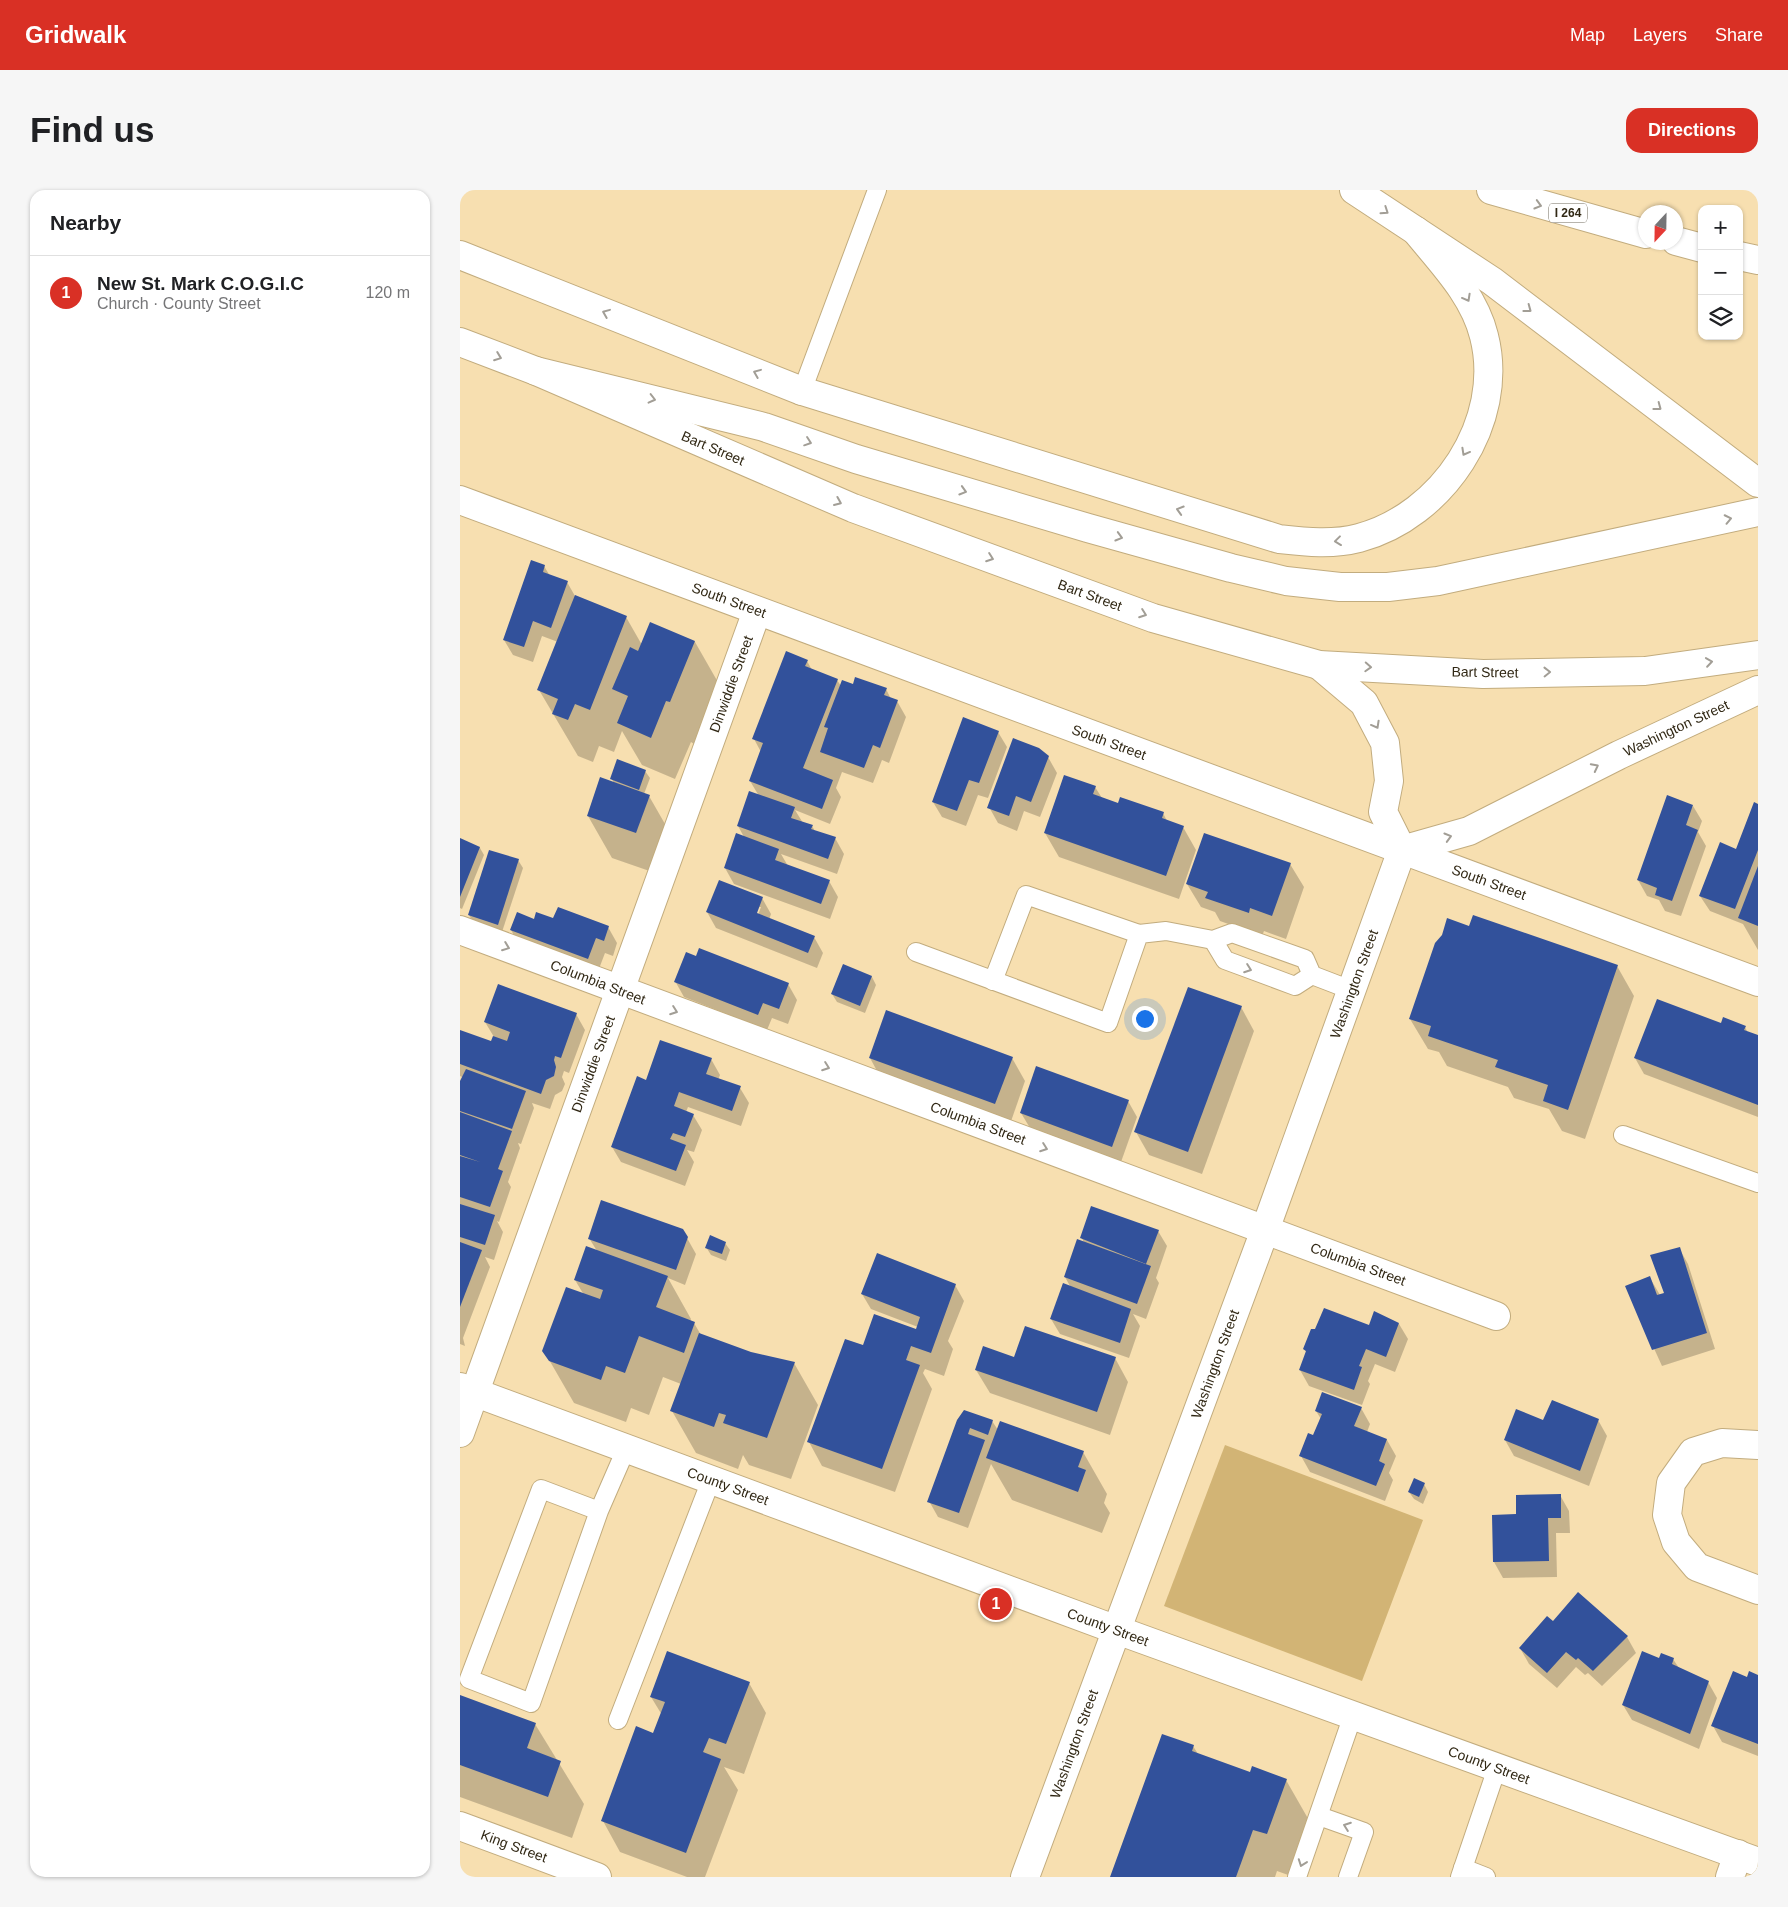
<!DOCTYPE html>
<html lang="en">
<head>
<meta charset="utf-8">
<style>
	:root { --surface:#fff; --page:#f6f6f6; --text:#202124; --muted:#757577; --line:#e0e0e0; --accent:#d93025 }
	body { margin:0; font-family:Helvetica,sans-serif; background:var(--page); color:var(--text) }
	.controls { position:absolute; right:15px; top:15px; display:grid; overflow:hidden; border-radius:10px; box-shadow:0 1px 4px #0004 }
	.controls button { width:45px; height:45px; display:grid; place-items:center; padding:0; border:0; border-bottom:1px solid var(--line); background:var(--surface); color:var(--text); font:25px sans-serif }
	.compass { position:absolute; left:1178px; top:15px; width:45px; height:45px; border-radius:50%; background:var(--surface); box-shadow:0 1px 4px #0004; rotate:202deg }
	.you { position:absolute; left:684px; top:828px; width:18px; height:18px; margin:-12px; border:4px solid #fff; border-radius:50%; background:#1a73e8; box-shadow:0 0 0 8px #1a73e833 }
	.badge { display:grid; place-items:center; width:32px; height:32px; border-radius:50%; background:var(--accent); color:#fff; font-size:16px; font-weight:700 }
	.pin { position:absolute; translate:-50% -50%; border:2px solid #fff; box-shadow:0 1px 5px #0006 }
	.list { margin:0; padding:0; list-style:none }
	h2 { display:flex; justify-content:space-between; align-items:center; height:65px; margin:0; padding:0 20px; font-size:21px }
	h2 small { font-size:16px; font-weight:400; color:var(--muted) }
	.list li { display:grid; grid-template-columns:32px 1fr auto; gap:15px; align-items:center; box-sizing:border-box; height:75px; padding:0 20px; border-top:1px solid var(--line) }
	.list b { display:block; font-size:19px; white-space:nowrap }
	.list p { margin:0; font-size:16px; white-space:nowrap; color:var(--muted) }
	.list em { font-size:16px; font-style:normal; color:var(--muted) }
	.icon { flex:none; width:28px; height:28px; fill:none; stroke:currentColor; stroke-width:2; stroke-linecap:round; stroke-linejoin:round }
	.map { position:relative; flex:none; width:1298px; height:1687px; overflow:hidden; border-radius:15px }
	header { display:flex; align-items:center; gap:30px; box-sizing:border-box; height:70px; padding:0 25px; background:var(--accent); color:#fff }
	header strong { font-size:24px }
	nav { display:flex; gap:28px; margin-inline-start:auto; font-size:18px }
	.intro { display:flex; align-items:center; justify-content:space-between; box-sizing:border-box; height:120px; padding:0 30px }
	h1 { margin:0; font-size:35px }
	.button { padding:12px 22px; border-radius:15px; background:var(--accent); color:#fff; font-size:18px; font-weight:700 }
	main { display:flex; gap:30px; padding:0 30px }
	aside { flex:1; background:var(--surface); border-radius:15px; box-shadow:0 1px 4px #0004 }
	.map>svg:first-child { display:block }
	.green { fill:#d2b475 }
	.shadow { fill:#0003; fill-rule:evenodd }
	.building { fill:#32519b }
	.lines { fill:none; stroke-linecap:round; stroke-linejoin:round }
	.service-casing { stroke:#c2ac7e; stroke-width:20 }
	.minor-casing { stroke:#c2ac7e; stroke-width:30 }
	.tertiary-casing { stroke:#c2ac7e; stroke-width:30 }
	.secondary-casing { stroke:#c2ac7e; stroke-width:30 }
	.motorway-casing { stroke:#c2ac7e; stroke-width:30 }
	.service { stroke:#fff; stroke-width:18 }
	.minor { stroke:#fff; stroke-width:28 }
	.tertiary { stroke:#fff; stroke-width:28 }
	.secondary { stroke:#fff; stroke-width:28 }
	.motorway { stroke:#fff; stroke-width:28 }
	.oneway { stroke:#a29e96 }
	.labels { text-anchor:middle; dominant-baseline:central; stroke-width:5; stroke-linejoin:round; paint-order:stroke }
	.shield { fill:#fff; stroke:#6f685b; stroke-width:1 }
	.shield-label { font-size:12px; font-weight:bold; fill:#312815 }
	.street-label { font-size:14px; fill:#312815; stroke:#fff }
</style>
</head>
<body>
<header>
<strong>Gridwalk</strong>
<nav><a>Map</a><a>Layers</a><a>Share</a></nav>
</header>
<div class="intro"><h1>Find us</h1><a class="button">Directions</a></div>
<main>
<aside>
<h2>Nearby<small></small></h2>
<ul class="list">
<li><span class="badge">1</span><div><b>New St. Mark C.O.G.I.C</b><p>Church · County Street</p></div><em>120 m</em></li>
</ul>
</aside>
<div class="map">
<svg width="1298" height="1687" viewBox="0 0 1298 1687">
	<rect width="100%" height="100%" fill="#f7dfb0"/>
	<polygon class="green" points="765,1255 963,1330 902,1491 704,1416"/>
	<g class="shadow">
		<polygon points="84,376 90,386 107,392 115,406 166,427 182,455 235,452 259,494 234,554 231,552 215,589 182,575 162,541 154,562 139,556 133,572 118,566 79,500 98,452 82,446 73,472 53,465 44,450"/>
		<polygon points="347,471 352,480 377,490 381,496 426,499 431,509 437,511 446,527 429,573 422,570 413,593 382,582 376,598 381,607 370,634 335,620 343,633 352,636 355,641 375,648 384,664 377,684 321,664 328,676 369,691 378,707 370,729 274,694 265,678 284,647 278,636 299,606 290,591 301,562 294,549"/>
		<polygon points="538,542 547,557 528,608 518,605 506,636 482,627 473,612"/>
		<polygon points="588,567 597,583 580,627 564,621 557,641 538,633 529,617"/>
		<polygon points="185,581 190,588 184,604 189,606 213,648 201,685 152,668 128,626 154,594 152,589"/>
		<polygon points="635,597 642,608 659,614 703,623 707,631 723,637 736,660 719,709 599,667 585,643"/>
		<polygon points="1298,615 1298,760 1283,734 1250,721 1240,706 1276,660"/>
		<polygon points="1233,616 1242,631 1238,642 1246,656 1221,726 1205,721 1199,710 1187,706 1178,690"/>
		<polygon points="0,650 20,658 24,665 2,719 0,718"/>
		<polygon points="58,670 63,678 42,742 13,732 9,725"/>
		<polygon points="830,674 844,697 826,749 804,741 802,746 760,731 755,722 741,717 727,694"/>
		<path d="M 302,708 L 311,724 L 309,730 L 354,747 L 363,763 L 357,778 L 256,738 L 247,722 ZM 298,717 L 301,717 L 296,730 L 294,729 Z"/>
		<polygon points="75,730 94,730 148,737 157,753 153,766 145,763 137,784 60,756 51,740"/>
		<polygon points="1009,738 1157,776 1174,806 1125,949 1102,941 1089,919 1054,908 1048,897 987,876 979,862 968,859 950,829"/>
		<polygon points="384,776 412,787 416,795 405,823 377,812 372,804"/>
		<polygon points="215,791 328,794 337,810 328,834 312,828 307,840 224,807"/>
		<polygon points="781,817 794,841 742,984 689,965 676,942"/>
		<polygon points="116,824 125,840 109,883 104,881 102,887 105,894 102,901 95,905 90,919 72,913 74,918 61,954 58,953 60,958 48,992 51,997 39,1032 37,1031 43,1042 34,1070 25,1067 30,1077 3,1148 5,1156 0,1154 0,893 4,888 0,886 0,841 32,853 34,847 25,832"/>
		<polygon points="1262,835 1285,837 1288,843 1298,847 1298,927 1184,884 1175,868"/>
		<polygon points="410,868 552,868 565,891 549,937 423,892"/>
		<polygon points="251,869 260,885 258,890 280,898 289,913 281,936 228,917 226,922 233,925 242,940 234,962 227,960 234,972 225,996 161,972 152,957 187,891"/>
		<polygon points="668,911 677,927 661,972 570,938 561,923"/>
		<polygon points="698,1041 707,1056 696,1088 699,1093 686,1129 673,1124 680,1136 669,1168 600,1144 591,1129 611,1098 605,1087 624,1053 622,1048"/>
		<polygon points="129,1048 227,1048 236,1064 225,1095 208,1088 231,1129 230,1132 234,1133 241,1145 290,1164 334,1173 358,1215 331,1289 289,1275 283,1265 278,1279 236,1263 212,1221 221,1194 203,1187 189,1225 171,1218 166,1232 114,1213 84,1161 124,1105 115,1090 137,1061"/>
		<polygon points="265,1053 270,1060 266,1071 251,1065 246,1057"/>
		<polygon points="1219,1058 1228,1074 1255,1159 1202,1176 1166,1097 1190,1088 1200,1105 1206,1104"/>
		<polygon points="495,1095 504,1111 488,1151 493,1159 484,1186 465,1179 463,1183 472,1199 435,1302 362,1276 349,1252 404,1157 457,1140 458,1137 411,1119 402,1104"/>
		<polygon points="939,1134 948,1149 935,1182 915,1174 908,1191 910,1194 902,1215 849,1196 840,1180 847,1163 844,1159 909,1136"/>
		<polygon points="655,1168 668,1192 650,1245 530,1203 516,1180"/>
		<polygon points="901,1218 910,1234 907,1242 927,1250 936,1266 929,1283 933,1290 925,1311 850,1282 841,1266 854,1247 861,1229 856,1221"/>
		<polygon points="498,1230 532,1231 538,1240 623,1262 647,1304 644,1313 650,1323 642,1343 552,1310 531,1274 508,1338 478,1327 469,1311"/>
		<polygon points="1138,1230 1147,1246 1129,1296 1054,1266 1045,1250 1084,1232"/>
		<polygon points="964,1294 968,1302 963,1314 954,1309 949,1302"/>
		<polygon points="1100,1305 1109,1321 1110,1343 1096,1343 1097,1387 1043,1388 1034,1372 1057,1325"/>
		<polygon points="1093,1433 1167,1447 1176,1463 1142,1496 1128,1483 1125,1485 1116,1477 1097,1498 1069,1474 1060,1458"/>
		<polygon points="1213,1469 1219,1478 1248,1492 1257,1508 1239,1559 1172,1530 1163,1515 1199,1470"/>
		<polygon points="1298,1486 1298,1566 1262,1552 1253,1536 1288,1489"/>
		<polygon points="289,1493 306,1523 284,1584 264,1577 278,1600 245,1687 227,1687 160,1662 143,1631 194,1545 202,1525 191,1507"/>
		<polygon points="0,1506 75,1534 124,1614 112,1648 0,1607"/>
		<polygon points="733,1556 738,1564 791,1584 826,1590 850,1632 831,1686 817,1681 815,1687 651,1687"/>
	</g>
	<g class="building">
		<polygon points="71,370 85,375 83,382 108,391 91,438 73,431 64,457 43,450"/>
		<polygon points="115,405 167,426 130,520 115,514 108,530 92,524 98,509 77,500"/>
		<polygon points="190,432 235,451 210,512 206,511 191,548 157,533 168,506 152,499 170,457 178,461"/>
		<polygon points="326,461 348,470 345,476 378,489 343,578 373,590 362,619 289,591 303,553 292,549"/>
		<polygon points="395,487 427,498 424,505 438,510 420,558 413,555 404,578 360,562 368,538 364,537 382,490 393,494"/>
		<polygon points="503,527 539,541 519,593 509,590 497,621 472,612"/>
		<polygon points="553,548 579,558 589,566 571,612 556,606 549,626 527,618"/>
		<polygon points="157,569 186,580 179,600 150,589"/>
		<polygon points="604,585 636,596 633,604 658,613 660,607 704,622 702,628 724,636 706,686 584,643"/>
		<polygon points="140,587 190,605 176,643 127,626"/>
		<polygon points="289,601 335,617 331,628 353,635 351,639 376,647 368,669 277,636"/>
		<polygon points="1207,605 1233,615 1226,635 1238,640 1212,711 1195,705 1197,698 1177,690"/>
		<polygon points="1294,612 1298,614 1298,660 1275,719 1239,706 1260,652 1276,659"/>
		<polygon points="276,643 319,659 315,670 370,690 361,714 264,678"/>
		<polygon points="744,643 831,673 812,726 790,718 789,723 745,708 748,702 726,694"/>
		<polygon points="0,648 20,657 0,707"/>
		<polygon points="29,660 59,669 38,735 8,725"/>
		<polygon points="1298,676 1298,736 1278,728"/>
		<polygon points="259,690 303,707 297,723 355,746 348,763 246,722"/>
		<polygon points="98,717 149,736 144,751 136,748 128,769 50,740 57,722 74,729 76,722 93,728"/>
		<polygon points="1013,725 1158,775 1108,920 1083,911 1088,895 1035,877 1038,870 968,846 971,836 949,829 975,753 982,745 987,728 1009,736"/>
		<polygon points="239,758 329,793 319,819 303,813 298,825 214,792 226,762 236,766"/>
		<polygon points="383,774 412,786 400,816 371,804"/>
		<polygon points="38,794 117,823 101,868 95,866 94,870 96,877 94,886 86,890 81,904 0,874 0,840 31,851 33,846 47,851 50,842 24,832"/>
		<polygon points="728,797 782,816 728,962 674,942"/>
		<polygon points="1197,809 1261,833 1263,827 1286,836 1284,840 1298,845 1298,915 1174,868"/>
		<polygon points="426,820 553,867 535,914 409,868"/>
		<polygon points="200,850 252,868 246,884 281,896 272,921 219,902 214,916 234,924 225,947 213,943 210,949 226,955 216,981 151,957 177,886 186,890"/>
		<polygon points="576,876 669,910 652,957 560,923"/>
		<polygon points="6,879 66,901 52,939 0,921 0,891"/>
		<polygon points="0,922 52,941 38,979 43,981 30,1017 0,1007 0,966 20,972 0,965"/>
		<polygon points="141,1010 223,1039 228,1047 216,1080 128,1049"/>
		<polygon points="0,1014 35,1025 25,1055 0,1047"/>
		<polygon points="631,1016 699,1040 686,1074 620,1048"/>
		<polygon points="250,1045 266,1052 262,1064 245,1058"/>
		<polygon points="617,1049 691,1076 677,1114 604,1087"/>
		<polygon points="0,1052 22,1060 0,1117"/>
		<polygon points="126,1056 208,1086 196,1117 235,1132 224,1163 179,1146 165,1183 146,1176 141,1190 89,1171 82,1161 106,1097 140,1109 143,1100 114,1090"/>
		<polygon points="1220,1057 1247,1143 1192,1160 1165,1096 1190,1086 1197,1105 1204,1103 1190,1065"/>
		<polygon points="417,1063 496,1094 471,1163 451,1156 446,1170 460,1175 422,1279 347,1252 385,1149 403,1155 414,1124 456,1139 460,1127 401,1104"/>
		<polygon points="603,1093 671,1119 660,1153 590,1129"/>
		<polygon points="864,1118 909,1135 914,1121 939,1133 926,1167 906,1159 899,1176 902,1177 894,1200 839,1180 846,1161 843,1159 851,1139 855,1139"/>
		<polygon points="565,1136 656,1167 637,1222 515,1180 523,1156 554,1167"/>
		<polygon points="239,1143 291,1162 335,1172 307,1248 263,1233 266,1225 259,1223 254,1237 210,1221"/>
		<polygon points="862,1202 902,1217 894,1236 927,1249 919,1271 925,1274 916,1296 839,1266 848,1243 853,1245 862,1224 855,1221"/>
		<polygon points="1092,1210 1139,1229 1120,1281 1044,1250 1056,1219 1083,1230"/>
		<polygon points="504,1220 533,1230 528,1245 510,1238 508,1244 525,1250 499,1323 467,1312 497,1230"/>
		<polygon points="540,1231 624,1261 618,1277 626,1280 618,1302 526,1268"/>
		<polygon points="954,1288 965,1293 959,1307 948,1302"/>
		<polygon points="1101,1304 1101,1328 1088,1328 1089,1371 1033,1372 1032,1325 1056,1324 1056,1305"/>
		<polygon points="1118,1402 1168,1446 1133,1481 1118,1468 1116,1470 1106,1462 1087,1483 1059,1458 1087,1426 1093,1431"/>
		<polygon points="207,1461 290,1492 266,1554 249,1548 243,1562 261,1569 226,1663 141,1631 176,1536 193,1543 205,1512 190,1507"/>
		<polygon points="1182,1461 1199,1468 1201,1463 1214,1468 1212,1474 1249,1491 1230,1544 1162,1515"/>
		<polygon points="1273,1481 1287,1487 1289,1481 1298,1485 1298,1554 1251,1536"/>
		<polygon points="0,1505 76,1533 67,1558 101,1571 88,1607 0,1575"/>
		<polygon points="702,1544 734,1555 732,1561 790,1582 792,1576 827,1589 807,1644 793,1640 776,1687 650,1687"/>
	</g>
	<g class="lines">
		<defs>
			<g id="service">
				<polyline points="342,201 417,0"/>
				<polyline points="753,750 765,770 835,796 852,785"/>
				<polyline points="456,762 648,833 679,744 706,741 753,750 772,743 845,769 852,785 891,800"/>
				<polyline points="533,791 566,705 679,744"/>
				<polyline points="1163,945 1298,993"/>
				<polyline points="139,1321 81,1299 9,1489 71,1513 139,1321 166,1259"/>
				<polyline points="158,1530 251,1290"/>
				<polyline points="859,1626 904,1642 888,1687"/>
				<polyline points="1003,1678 1026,1687"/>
				<polyline points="837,1687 893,1525"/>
				<polyline points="1000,1687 1037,1578"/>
			</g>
			<g id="minor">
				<polyline points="0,740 1036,1126"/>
				<polyline points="0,1243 297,421"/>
				<polyline points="1298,1255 1262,1253 1233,1262 1211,1293 1207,1325 1216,1352 1237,1377 1298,1400"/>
				<polyline points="0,1636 137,1687"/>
				<polyline points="1270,1687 1278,1664"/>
			</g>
			<g id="tertiary">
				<polyline points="0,310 1298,792"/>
				<polyline points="942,660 1009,641 1159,565 1298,500"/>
				<polyline points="0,1197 657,1440 1298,1672"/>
				<polyline points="565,1687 805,1040 942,660 923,622 929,591 925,553 904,513 859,475"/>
			</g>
			<g id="secondary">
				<polyline points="0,65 342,201"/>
				<polyline points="0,152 76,181 393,318 693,428 859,475 1023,484 1185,481 1298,465"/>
			</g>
			<g id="motorway">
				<polyline points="894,0 1032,91 1298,293"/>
				<polyline points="1031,0 1186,44"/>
				<polyline points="1216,51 1242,58"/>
				<polyline points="1279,66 1298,70"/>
				<polyline points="76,181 304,237 396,269 628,338 771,378 826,391 880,397 928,397 978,391 1298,322"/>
				<path d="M 342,201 L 819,349 C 846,352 872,355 899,348 C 982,326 1046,232 1024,146 C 1014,105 982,73 956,41"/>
			</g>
		</defs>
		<use href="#service" class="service-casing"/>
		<use href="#minor" class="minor-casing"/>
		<use href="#tertiary" class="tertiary-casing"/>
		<use href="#secondary" class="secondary-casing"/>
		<use href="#motorway" class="motorway-casing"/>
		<use href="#service" class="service"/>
		<use href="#minor" class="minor"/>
		<use href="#tertiary" class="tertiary"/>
		<use href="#secondary" class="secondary"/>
		<use href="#motorway" class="motorway"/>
	</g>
	<defs><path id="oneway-chevron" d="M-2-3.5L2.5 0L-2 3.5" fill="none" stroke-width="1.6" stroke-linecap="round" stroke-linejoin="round" transform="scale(1.25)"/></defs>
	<g class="oneway">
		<use href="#oneway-chevron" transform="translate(1078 15) rotate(16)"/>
		<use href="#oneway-chevron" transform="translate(925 21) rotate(34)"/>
		<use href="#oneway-chevron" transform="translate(1007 108) rotate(61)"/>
		<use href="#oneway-chevron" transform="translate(1068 119) rotate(37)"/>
		<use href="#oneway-chevron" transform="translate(146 123) rotate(-158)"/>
		<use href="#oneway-chevron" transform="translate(38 167) rotate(21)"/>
		<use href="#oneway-chevron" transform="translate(297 183) rotate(-158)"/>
		<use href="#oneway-chevron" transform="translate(192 209) rotate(14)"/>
		<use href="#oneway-chevron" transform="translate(1198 217) rotate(37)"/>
		<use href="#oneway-chevron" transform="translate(348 252) rotate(19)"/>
		<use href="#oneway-chevron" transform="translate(1005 262) rotate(119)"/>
		<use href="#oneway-chevron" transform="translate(503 301) rotate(17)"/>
		<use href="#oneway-chevron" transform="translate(378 312) rotate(23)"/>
		<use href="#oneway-chevron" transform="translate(720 320) rotate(-163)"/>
		<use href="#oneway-chevron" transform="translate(1268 329) rotate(-12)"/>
		<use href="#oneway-chevron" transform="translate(659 347) rotate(16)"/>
		<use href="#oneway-chevron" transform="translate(878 351) rotate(173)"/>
		<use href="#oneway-chevron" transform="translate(530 368) rotate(20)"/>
		<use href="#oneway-chevron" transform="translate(683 424) rotate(20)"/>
		<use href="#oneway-chevron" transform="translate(1249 472) rotate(-8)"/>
		<use href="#oneway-chevron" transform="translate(908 477) rotate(3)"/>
		<use href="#oneway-chevron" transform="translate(1087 482) rotate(-1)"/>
		<use href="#oneway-chevron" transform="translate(916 535) rotate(61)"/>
		<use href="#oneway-chevron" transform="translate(1135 577) rotate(-27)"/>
		<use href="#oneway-chevron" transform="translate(988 647) rotate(-16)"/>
		<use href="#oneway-chevron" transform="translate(46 757) rotate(21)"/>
		<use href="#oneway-chevron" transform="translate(788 779) rotate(20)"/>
		<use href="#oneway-chevron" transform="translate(214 821) rotate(20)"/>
		<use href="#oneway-chevron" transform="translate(366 877) rotate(20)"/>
		<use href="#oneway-chevron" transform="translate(584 958) rotate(20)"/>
		<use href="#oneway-chevron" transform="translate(887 1636) rotate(-160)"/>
		<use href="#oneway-chevron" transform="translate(842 1673) rotate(110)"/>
	</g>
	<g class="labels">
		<rect class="shield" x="1089" y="13.5" width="38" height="19" rx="4"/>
		<g class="shield-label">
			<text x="1108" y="23">I 264</text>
		</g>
		<g class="street-label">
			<text transform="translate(253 258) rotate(23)">Bart Street</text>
			<text transform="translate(630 405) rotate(20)">Bart Street</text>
			<text transform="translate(269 410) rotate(20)">South Street</text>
			<text transform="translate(1025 482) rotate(1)">Bart Street</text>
			<text transform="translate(271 494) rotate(-70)">Dinwiddie Street</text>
			<text transform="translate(1216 538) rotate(-25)">Washington Street</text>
			<text transform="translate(649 552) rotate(20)">South Street</text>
			<text transform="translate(1029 692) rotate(20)">South Street</text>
			<text transform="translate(138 792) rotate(21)">Columbia Street</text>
			<text transform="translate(894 794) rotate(-70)">Washington Street</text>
			<text transform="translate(133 874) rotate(-70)">Dinwiddie Street</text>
			<text transform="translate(518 933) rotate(20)">Columbia Street</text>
			<text transform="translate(898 1074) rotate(20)">Columbia Street</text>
			<text transform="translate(755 1174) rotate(-70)">Washington Street</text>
			<text transform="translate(268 1296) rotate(20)">County Street</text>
			<text transform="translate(648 1437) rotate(20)">County Street</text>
			<text transform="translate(614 1554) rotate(-70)">Washington Street</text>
			<text transform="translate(1029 1575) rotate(20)">County Street</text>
			<text transform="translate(54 1656) rotate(20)">King Street</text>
		</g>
	</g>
</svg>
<div class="controls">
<button>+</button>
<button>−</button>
<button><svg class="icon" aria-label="layers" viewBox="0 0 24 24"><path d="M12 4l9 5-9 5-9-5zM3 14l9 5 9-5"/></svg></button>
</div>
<svg class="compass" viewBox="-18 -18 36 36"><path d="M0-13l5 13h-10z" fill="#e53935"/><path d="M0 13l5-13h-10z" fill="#757577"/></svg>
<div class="you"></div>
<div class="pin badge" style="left:536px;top:1414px">1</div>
</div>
</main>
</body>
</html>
